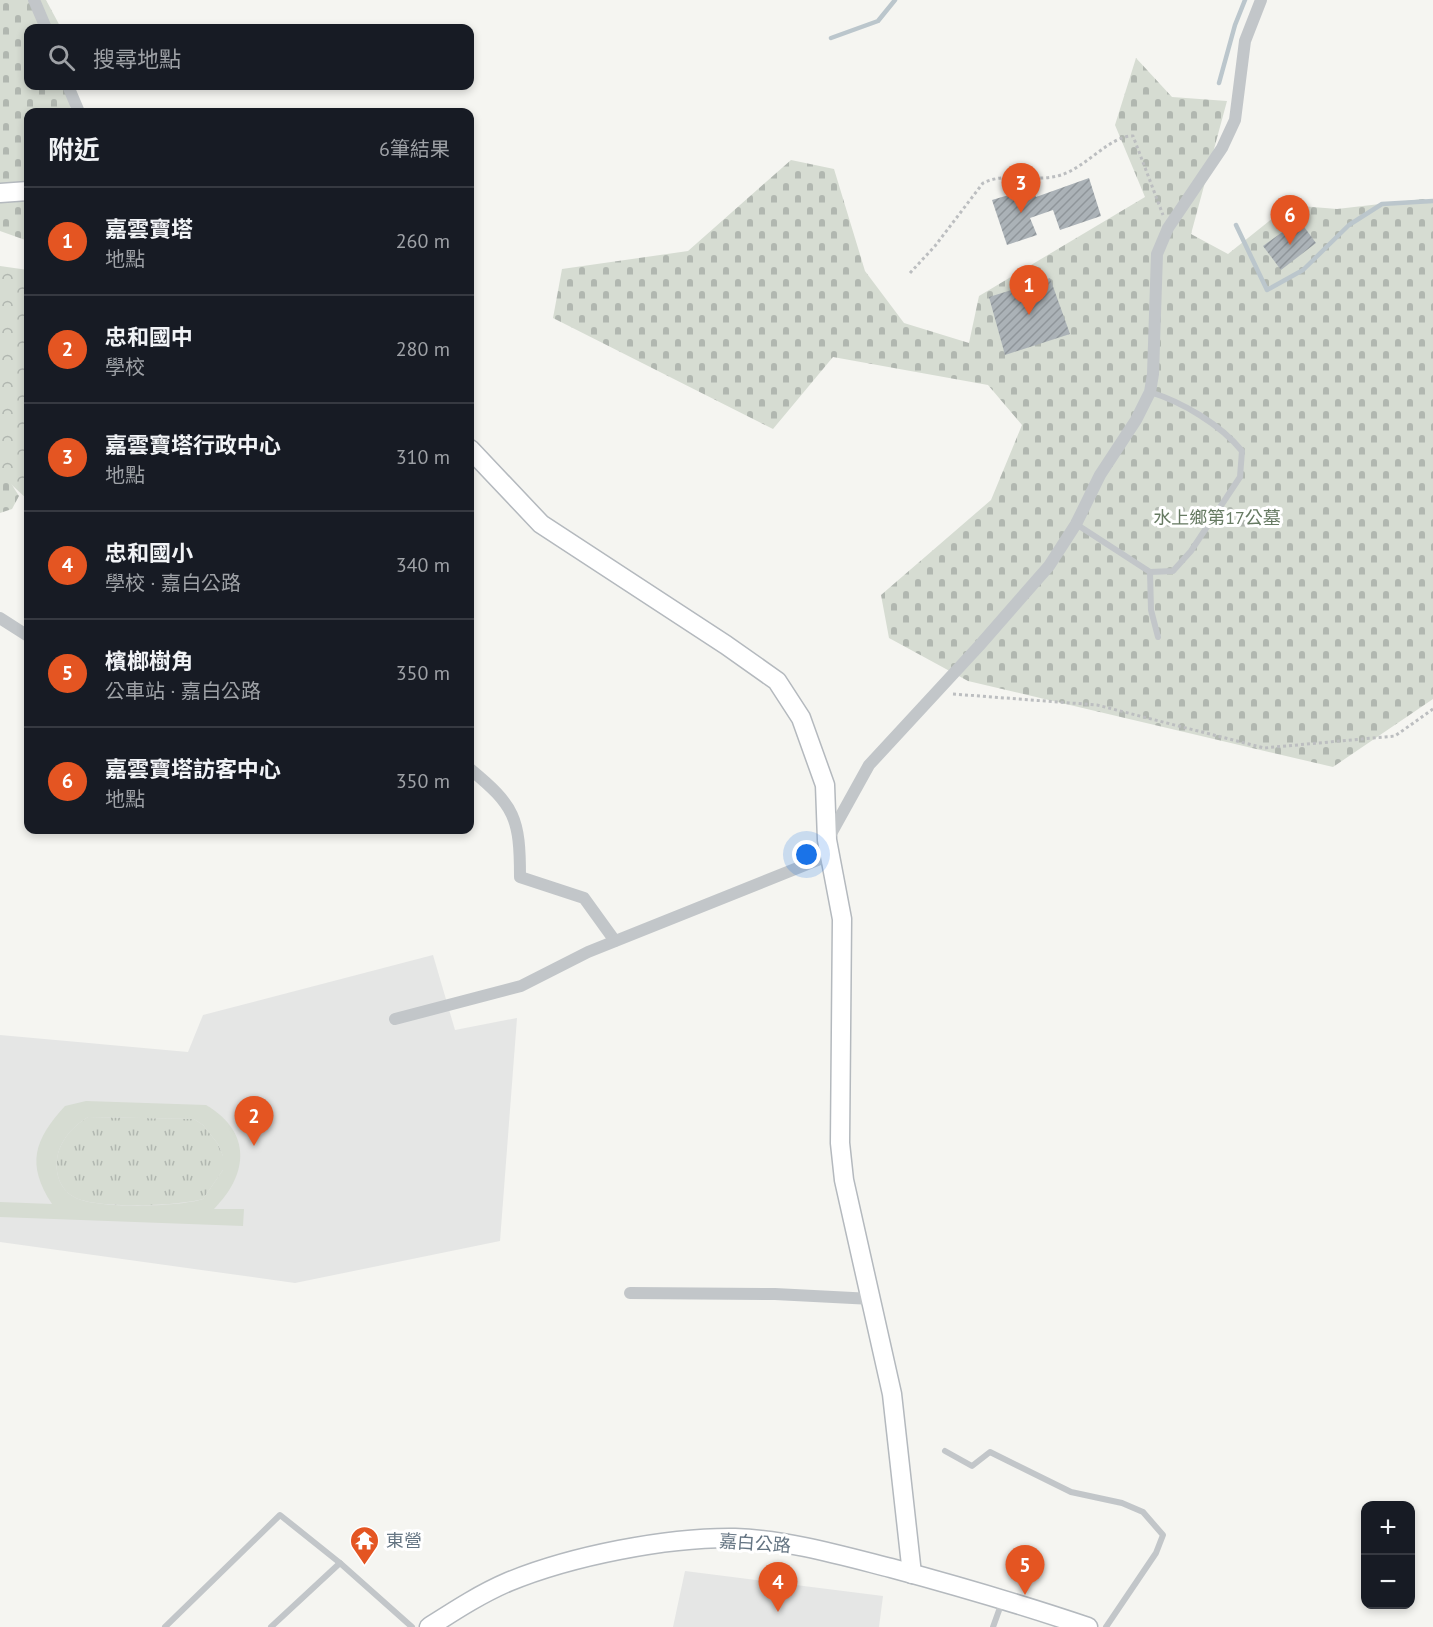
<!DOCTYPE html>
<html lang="zh-TW">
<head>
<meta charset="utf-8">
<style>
	:root { --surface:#171b24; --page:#20242c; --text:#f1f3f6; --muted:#9ea1a6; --line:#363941; --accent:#e45522 }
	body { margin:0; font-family:"PT Sans","Noto Sans TC",sans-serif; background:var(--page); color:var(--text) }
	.controls { position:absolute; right:18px; bottom:18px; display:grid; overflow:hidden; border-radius:12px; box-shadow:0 3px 9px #0003 }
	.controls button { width:54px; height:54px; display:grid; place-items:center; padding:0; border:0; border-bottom:2px solid var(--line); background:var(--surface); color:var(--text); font:30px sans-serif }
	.you { position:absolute; left:807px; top:855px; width:21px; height:21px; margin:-15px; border:4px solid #fff; border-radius:50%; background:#1a73e8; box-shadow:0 0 0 9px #1a73e833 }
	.badge { display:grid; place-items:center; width:39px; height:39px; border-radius:50%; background:var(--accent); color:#fff; font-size:20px; font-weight:700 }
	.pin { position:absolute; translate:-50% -50px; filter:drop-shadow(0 2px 3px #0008) }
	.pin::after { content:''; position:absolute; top:32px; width:21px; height:18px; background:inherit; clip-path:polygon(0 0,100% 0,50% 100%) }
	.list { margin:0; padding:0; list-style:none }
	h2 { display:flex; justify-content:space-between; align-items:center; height:78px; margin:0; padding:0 24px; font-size:26px }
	h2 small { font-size:20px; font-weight:400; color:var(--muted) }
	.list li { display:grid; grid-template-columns:39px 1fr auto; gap:18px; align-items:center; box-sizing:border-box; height:108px; padding:0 24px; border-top:2px solid var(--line) }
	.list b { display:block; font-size:22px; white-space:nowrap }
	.list p { margin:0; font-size:20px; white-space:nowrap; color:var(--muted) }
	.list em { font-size:20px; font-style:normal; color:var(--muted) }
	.icon { flex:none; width:33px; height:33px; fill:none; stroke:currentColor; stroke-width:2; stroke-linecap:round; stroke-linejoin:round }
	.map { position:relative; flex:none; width:1433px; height:1627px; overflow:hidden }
	.search { position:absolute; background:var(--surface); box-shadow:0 3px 9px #0003; left:24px; top:24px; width:450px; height:66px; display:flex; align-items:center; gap:15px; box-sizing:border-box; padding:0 21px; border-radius:12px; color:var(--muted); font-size:22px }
	.panel { position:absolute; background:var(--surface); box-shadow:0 3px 9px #0003; left:24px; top:108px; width:450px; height:726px; border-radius:12px }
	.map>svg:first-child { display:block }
	.built { fill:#e5e6e5 }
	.grass { fill:url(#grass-tufts) }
	.forest { fill:url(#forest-crowns) }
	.cemetery { fill:url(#cemetery-stones) }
	.park { fill:#d6dcd2; fill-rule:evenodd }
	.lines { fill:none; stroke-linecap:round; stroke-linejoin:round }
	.stream { stroke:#bbc6cc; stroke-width:4.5 }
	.building { fill:url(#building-hatch) }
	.secondary-casing { stroke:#b4b9be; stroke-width:21 }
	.path { stroke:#bcbec0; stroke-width:3; stroke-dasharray:3 3; stroke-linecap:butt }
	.lane { stroke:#c2c6c9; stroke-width:6 }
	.street { stroke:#c2c6c9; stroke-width:12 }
	.secondary { stroke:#fff; stroke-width:18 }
	.labels { text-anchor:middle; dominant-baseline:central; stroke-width:6; stroke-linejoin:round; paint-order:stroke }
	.park-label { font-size:18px; fill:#667a62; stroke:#fff }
	.poi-label { font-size:18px; fill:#647482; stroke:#fff; text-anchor:start }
	.street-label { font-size:18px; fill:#647482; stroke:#fff }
</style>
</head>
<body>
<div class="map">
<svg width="1433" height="1627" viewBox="0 0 1433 1627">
	<defs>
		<pattern id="grass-tufts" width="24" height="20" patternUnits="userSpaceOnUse" patternTransform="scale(1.5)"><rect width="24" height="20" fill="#d6dcd2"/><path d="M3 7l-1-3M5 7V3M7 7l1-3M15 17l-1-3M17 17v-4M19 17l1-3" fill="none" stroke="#b1b7b0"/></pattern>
		<pattern id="forest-crowns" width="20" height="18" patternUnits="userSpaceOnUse" patternTransform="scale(1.5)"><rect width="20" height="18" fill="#d6dcd2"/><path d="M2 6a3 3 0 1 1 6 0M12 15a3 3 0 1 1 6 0" fill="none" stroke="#b1b7b0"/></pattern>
		<pattern id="cemetery-stones" width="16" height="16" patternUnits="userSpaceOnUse" patternTransform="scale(1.5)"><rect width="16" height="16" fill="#d6dcd2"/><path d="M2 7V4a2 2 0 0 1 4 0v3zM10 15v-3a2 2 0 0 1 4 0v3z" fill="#b1b7b0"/></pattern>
		<pattern id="building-hatch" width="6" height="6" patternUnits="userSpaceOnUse" patternTransform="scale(1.5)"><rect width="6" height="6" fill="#abb2b7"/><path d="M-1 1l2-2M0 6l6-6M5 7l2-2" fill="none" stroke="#8f959a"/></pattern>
	</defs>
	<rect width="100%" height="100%" fill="#f5f5f1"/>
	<g class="built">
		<polygon points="433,955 455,1030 517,1018 500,1241 295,1283 0,1242 0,1035 188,1052 203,1015"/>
		<polygon points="685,1571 883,1596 879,1627 673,1627"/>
	</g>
	<path class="grass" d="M 88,1117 L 194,1119 L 203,1125 L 218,1144 L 223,1156 L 223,1170 L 203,1199 C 178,1206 99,1209 76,1198 C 61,1191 55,1175 57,1160 C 59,1141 73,1126 88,1117 Z"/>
	<polygon class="forest" points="0,266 28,270 28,500 0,474"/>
	<g class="cemetery">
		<polygon points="0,0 46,0 61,28 28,28 28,86 68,86 71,112 28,112 28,241 0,231"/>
		<polygon points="1136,58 1172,97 1227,101 1191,234 1228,254 1289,205 1337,209 1423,199 1433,202 1433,699 1333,767 968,681 889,638 881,595 991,500 1022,425 988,385 833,357 773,429 553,318 562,269 688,251 791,160 834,169 865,271 904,323 969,343 979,296 1145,197 1115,125"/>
		<polygon points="0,473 7,477 19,496 12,509 0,513"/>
	</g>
	<path class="park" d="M 86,1101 L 206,1105 C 252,1132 249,1174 214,1209 L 244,1209 L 243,1226 L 0,1217 L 0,1202 L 52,1204 C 26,1164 34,1140 65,1106 ZM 88,1117 L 194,1119 L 203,1125 L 218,1144 L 223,1156 L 223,1170 L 203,1199 C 179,1207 99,1209 76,1198 C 61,1191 55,1175 57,1160 C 59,1141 73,1126 88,1117 Z"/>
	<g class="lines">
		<g class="stream">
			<polyline points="831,38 878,21 895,0"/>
			<polyline points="1219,83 1235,25 1245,0"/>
			<polyline points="1236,225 1267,290 1303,270 1349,225 1382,204 1433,201"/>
		</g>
	</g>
	<g class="building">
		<polygon points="1089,178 1101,216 1060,230 1053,210 1030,218 1037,235 1007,245 992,200 1032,188 1036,197"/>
		<polygon points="1299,220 1316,243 1281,270 1263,246"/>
		<polygon points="1050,278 1070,334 1005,355 989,297"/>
	</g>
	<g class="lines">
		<defs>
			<g id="secondary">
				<polyline points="0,193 28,191"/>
				<polyline points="470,449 541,524 726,645 777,681 801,718 825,785 827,840 842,919 840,1143 844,1180 892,1394 912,1574"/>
				<path d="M 429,1627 C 454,1611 480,1594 508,1582 C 571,1556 667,1537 735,1538 C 788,1540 840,1555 891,1568 C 958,1586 1023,1605 1088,1627"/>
			</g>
		</defs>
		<use href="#secondary" class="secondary-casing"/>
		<g class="path">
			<path d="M 910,273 L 935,246 L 983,183 C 1008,171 1036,183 1061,175 C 1085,168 1111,135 1133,136 L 1163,215"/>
			<polyline points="953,694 1097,705 1264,748 1395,736 1433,709"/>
		</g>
		<g class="lane">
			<path d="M 1076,524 L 1150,572 L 1173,571 L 1191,551 L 1240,477 L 1242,451 C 1220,424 1182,402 1150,392"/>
			<polyline points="1150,572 1151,610 1158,637"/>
			<polyline points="945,1451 972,1466 990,1452 1071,1492 1122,1503 1143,1512 1163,1535 1156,1553 1106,1627"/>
			<polyline points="165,1627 280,1515 340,1563"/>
			<polyline points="271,1627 340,1563 412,1627"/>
			<polyline points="993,1627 1002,1602"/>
		</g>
		<g class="street">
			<polyline points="34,0 46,28"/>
			<polyline points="68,86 79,112"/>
			<polyline points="0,618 28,636"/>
			<path d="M 470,769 C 515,806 520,818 520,877 L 584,898 L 615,941"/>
			<polyline points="828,839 869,765 979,646 1049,566 1076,524 1100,475 1136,420 1150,392 1153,374 1157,254 1168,228 1222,148 1235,120 1245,41 1261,0"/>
			<polyline points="395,1019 521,986 588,952 830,855"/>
			<polyline points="630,1293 775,1294 872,1299"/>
		</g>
		<use href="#secondary" class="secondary"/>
	</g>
	<defs>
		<symbol id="temple-pin" viewBox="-11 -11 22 30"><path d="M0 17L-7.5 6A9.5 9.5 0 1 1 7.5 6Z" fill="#e45522" stroke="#fff"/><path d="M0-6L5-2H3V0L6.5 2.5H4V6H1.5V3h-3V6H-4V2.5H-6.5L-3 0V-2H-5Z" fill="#fff"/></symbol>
	</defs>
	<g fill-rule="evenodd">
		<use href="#temple-pin" x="348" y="1524" width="33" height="45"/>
	</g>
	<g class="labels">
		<g class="park-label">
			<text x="1217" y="517">水上鄉第17公墓</text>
		</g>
		<g class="poi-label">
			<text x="386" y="1540">東營</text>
		</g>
		<g class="street-label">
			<text transform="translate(755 1543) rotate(4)">嘉白公路</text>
		</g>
	</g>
</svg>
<div class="controls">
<button>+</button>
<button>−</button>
</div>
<div class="you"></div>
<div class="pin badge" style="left:1029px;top:315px">1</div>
<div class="pin badge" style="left:254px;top:1146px">2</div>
<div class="pin badge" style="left:1021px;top:213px">3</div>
<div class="pin badge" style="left:778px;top:1612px">4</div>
<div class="pin badge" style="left:1025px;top:1595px">5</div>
<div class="pin badge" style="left:1290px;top:245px">6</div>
<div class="search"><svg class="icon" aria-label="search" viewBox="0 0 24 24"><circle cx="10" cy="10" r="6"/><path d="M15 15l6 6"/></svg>搜尋地點</div>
<section class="panel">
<h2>附近<small>6筆結果</small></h2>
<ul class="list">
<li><span class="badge">1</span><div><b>嘉雲寶塔</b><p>地點</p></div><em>260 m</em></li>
<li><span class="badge">2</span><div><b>忠和國中</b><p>學校</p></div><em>280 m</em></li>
<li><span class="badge">3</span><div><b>嘉雲寶塔行政中心</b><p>地點</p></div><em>310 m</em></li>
<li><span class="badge">4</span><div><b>忠和國小</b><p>學校 · 嘉白公路</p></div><em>340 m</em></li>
<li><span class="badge">5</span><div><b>檳榔樹角</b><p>公車站 · 嘉白公路</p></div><em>350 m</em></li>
<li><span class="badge">6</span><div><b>嘉雲寶塔訪客中心</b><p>地點</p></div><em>350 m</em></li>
</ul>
</section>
</div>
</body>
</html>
